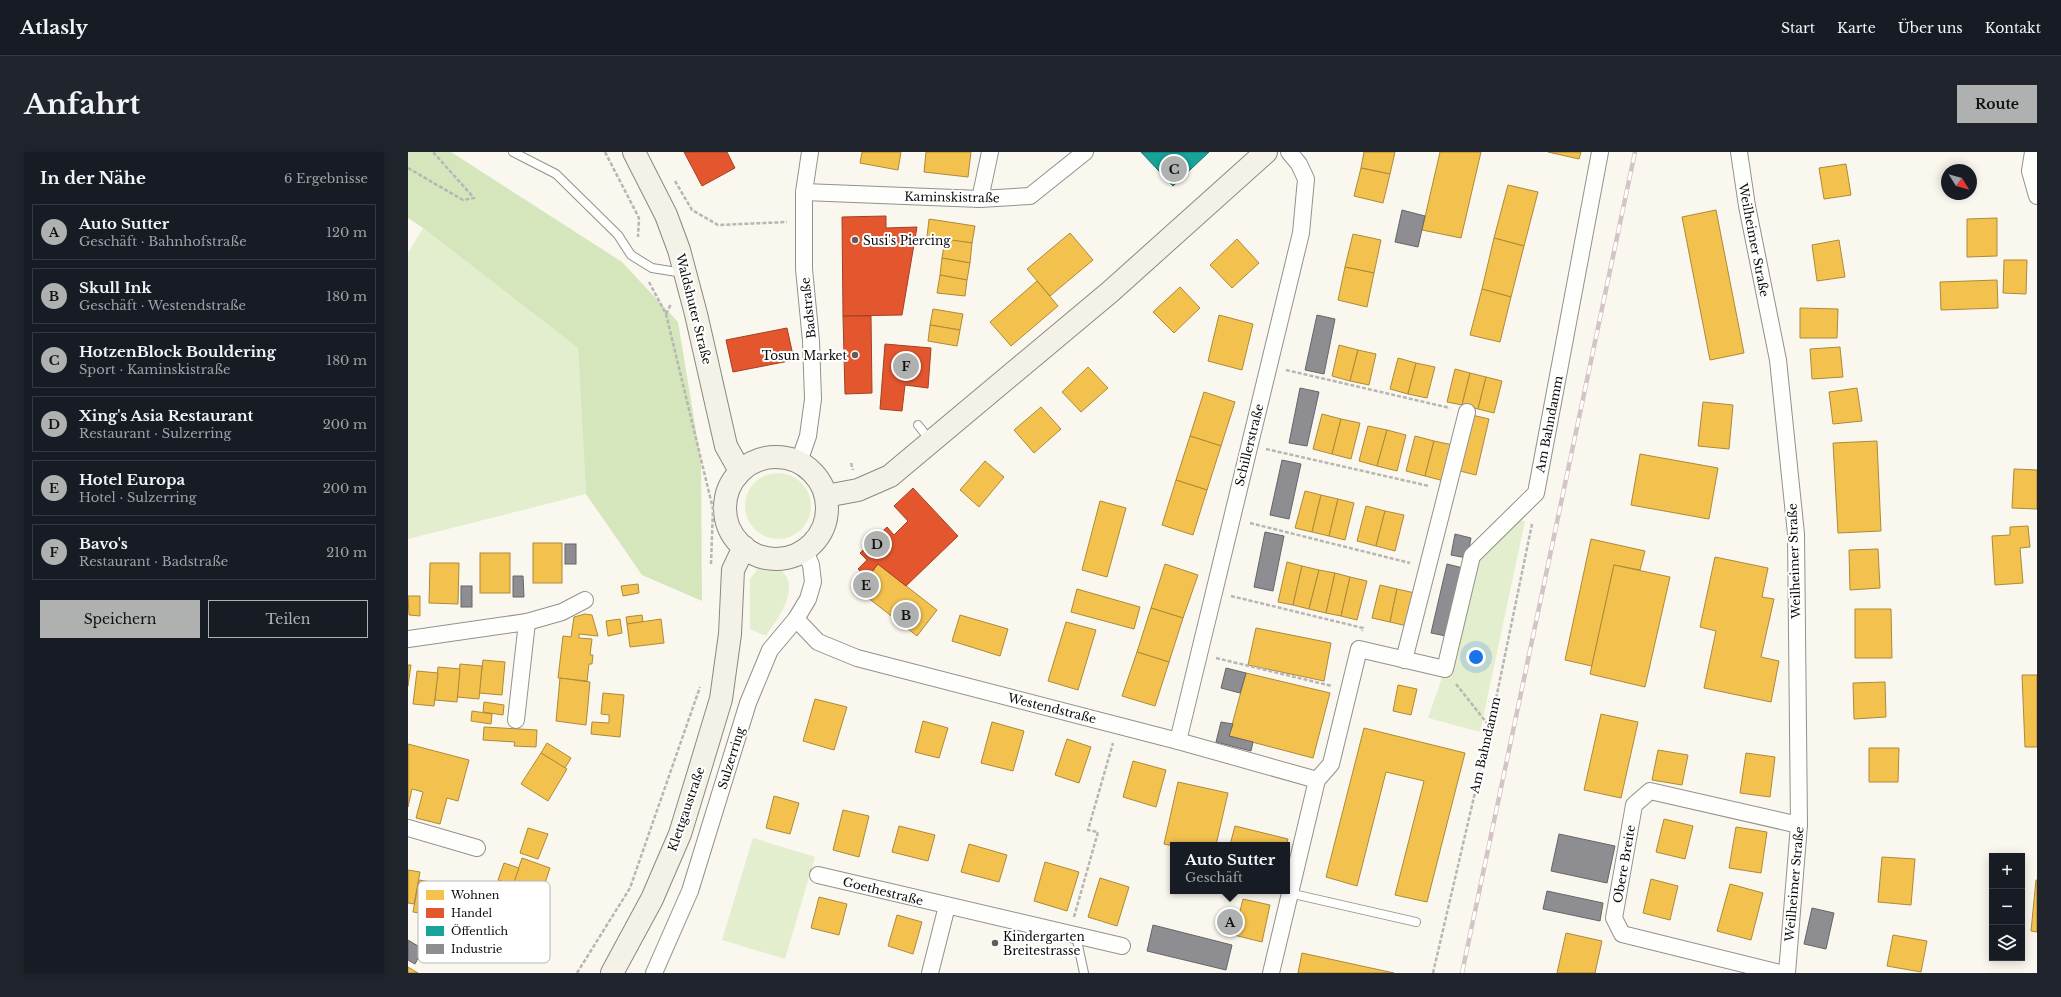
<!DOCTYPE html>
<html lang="de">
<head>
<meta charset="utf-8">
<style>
	:root { --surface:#171b24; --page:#20242c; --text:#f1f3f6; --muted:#9ea1a6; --line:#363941; --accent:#afb0b0 }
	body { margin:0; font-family:"Libre Baskerville",serif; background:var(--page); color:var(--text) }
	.controls { position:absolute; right:12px; bottom:12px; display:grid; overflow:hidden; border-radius:0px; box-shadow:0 2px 10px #0003 }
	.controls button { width:36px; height:36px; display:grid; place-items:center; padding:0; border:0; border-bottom:1px solid var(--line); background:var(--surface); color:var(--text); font:20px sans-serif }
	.compass { position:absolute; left:1533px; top:12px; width:36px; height:36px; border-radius:50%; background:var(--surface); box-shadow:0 2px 10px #0003; rotate:127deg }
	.you { position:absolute; left:1068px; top:505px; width:14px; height:14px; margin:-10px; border:3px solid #fff; border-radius:50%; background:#1a73e8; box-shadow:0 0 0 6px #1a73e833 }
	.badge { display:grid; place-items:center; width:26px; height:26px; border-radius:50%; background:var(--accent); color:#111; font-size:13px; font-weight:700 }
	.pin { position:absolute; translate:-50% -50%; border:2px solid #fff; box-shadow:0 1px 4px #0006 }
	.popup { position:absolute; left:762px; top:690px; width:120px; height:52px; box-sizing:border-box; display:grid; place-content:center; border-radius:0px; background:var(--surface); filter:drop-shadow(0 1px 3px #0005); font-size:13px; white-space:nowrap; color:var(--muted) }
	.popup b { font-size:15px; color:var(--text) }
	.popup::after { content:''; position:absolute; left:50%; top:100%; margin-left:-8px; border:8px solid transparent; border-top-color:var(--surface) }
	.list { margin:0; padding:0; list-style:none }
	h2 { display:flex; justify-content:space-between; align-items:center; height:52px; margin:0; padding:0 16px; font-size:17px }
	h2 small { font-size:13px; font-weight:400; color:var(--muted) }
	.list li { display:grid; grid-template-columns:26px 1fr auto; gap:12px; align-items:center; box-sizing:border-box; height:56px; margin:0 8px 8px; padding:0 8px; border:1px solid var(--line); border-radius:0px }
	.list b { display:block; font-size:15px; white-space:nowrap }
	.list p { margin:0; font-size:13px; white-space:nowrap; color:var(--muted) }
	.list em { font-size:13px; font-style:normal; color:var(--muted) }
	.actions { display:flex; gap:8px; padding:12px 16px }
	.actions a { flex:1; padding:9px 0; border:1px solid var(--accent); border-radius:0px; text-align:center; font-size:14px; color:var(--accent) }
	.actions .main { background:var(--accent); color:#111 }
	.icon { flex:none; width:22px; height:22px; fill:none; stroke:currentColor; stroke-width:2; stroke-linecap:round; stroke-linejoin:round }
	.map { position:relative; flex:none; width:1629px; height:821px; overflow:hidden; border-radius:0px }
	header { display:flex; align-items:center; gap:24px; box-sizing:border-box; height:56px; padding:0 20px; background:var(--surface); border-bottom:1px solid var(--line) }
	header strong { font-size:19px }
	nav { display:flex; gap:22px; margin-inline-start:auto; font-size:14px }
	.intro { display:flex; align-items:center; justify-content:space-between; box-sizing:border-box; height:96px; padding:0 24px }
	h1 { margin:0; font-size:28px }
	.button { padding:10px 18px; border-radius:0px; background:var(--accent); color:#111; font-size:14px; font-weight:700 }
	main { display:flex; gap:24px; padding:0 24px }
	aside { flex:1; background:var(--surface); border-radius:0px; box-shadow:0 2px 10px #0003 }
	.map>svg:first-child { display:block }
	.green { fill:#e3eece }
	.forest { fill:#d5e6bc }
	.homes { fill:#f2c14e; stroke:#ad8a3a }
	.shops { fill:#e4572e; stroke:#a34024 }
	.public { fill:#17a398; stroke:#13756e }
	.industry { fill:#8d8d92; stroke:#66666a }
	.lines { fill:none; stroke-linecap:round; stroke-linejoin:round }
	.service-casing { stroke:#93918d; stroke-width:10 }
	.minor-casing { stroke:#93918d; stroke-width:18 }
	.secondary-casing { stroke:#898884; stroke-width:24 }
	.path { stroke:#b7b6b5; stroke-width:2.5; stroke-dasharray:4 2; stroke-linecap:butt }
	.service { stroke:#fefefc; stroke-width:8 }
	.minor { stroke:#fefefc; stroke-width:16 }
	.secondary { stroke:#f4f2e7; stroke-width:22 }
	.rail-casing { stroke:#d5c4c4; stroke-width:4.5 }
	.rail { stroke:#fff; stroke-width:3; stroke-dasharray:9; stroke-linecap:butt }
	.poi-dot { fill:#5f5e5a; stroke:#fff; stroke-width:1.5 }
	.labels { text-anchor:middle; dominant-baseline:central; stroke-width:4; stroke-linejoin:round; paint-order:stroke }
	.street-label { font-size:12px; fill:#0b0b0b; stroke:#fff }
	.poi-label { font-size:12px; fill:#0b0b0b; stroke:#fff; text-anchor:start }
	.key { fill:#fff; stroke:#b6b6b6; stroke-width:1 }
	.key-label { font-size:11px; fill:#0b0b0b }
</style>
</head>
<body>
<header>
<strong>Atlasly</strong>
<nav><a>Start</a><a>Karte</a><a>Über uns</a><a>Kontakt</a></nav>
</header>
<div class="intro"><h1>Anfahrt</h1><a class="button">Route</a></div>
<main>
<aside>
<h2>In der Nähe<small>6 Ergebnisse</small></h2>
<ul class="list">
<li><span class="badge">A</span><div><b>Auto Sutter</b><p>Geschäft · Bahnhofstraße</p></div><em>120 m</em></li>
<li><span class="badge">B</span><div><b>Skull Ink</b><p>Geschäft · Westendstraße</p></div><em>180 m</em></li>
<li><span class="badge">C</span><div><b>HotzenBlock Bouldering</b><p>Sport · Kaminskistraße</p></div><em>180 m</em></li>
<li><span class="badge">D</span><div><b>Xing's Asia Restaurant</b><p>Restaurant · Sulzerring</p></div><em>200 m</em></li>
<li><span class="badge">E</span><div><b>Hotel Europa</b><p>Hotel · Sulzerring</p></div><em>200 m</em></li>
<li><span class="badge">F</span><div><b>Bavo's</b><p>Restaurant · Badstraße</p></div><em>210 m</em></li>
</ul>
<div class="actions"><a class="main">Speichern</a><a>Teilen</a></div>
</aside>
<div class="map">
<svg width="1629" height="821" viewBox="0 0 1629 821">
	<rect width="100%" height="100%" fill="#faf7ee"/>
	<g class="green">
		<polygon points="15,76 170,196 178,342 0,387 0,101"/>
		<circle cx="370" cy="354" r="33"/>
		<polygon points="1100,368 1117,369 1072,580 1020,566 1037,517 1064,404"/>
		<path d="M 366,414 C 370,417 376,420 378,424 C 389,442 368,469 358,484 L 342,477 L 342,427 L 351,415 Z"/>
		<polygon points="345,686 407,705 377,807 314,788"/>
	</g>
	<polygon class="forest" points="0,0 43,0 214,110 270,170 293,309 294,449 234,423 178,342 170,196 15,76 0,66"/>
	<g class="homes">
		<polygon points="454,0 493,0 490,18 452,11"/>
		<polygon points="518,0 563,0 560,25 516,20"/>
		<polygon points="956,0 987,0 982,22 953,16"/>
		<polygon points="1032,0 1073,0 1053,86 1014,78"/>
		<polygon points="1140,0 1173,0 1171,7"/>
		<polygon points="1438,12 1443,43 1416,47 1411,16"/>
		<polygon points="953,16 982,22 975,51 946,44"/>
		<polygon points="1100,33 1130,40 1116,94 1086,86"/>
		<polygon points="1308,58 1336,201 1302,208 1274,65"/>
		<polygon points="1589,66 1589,104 1559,105 1559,67"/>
		<polygon points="521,67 567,74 564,91 519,85"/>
		<polygon points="662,81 685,108 642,144 619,117"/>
		<polygon points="945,82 973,88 966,121 937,115"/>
		<polygon points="1086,86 1116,94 1103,145 1074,137"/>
		<polygon points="537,87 564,91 562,111 534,106"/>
		<polygon points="829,87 851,111 824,136 802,113"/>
		<polygon points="1431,88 1437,125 1409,129 1404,93"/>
		<polygon points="534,106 562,111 559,128 532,123"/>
		<polygon points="1596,108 1619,108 1618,142 1595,141"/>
		<polygon points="937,115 966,121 959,155 930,148"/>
		<polygon points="532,123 559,128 557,144 529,141"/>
		<polygon points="1589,128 1590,156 1533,158 1532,130"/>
		<polygon points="629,129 650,154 603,194 582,170"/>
		<polygon points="772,135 792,156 766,181 745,160"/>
		<polygon points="1074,137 1103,145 1092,190 1062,183"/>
		<polygon points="1392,156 1430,157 1429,186 1392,186"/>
		<polygon points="525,157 555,162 552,178 522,173"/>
		<polygon points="811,163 845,172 834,218 800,209"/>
		<polygon points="522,173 552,178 549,194 520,189"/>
		<polygon points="931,193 950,198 942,229 924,224"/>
		<polygon points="1432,195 1435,225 1404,227 1402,197"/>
		<polygon points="950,198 968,202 961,233 942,229"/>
		<polygon points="990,206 1008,211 1000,242 982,237"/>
		<polygon points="1008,211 1027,215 1019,246 1000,242"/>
		<polygon points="680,215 700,236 673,260 654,240"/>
		<polygon points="1047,217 1062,221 1054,253 1039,250"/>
		<polygon points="1062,221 1078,225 1070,257 1054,253"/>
		<polygon points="1078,225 1094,229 1086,261 1070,257"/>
		<polygon points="1449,236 1454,269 1425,272 1421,240"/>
		<polygon points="796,240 827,250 813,294 782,284"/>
		<polygon points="1295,250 1325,253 1321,297 1290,294"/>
		<polygon points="633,255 653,277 626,301 606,278"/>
		<polygon points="914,262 933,267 924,302 905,297"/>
		<polygon points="1064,263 1081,267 1068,323 1052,319"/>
		<polygon points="933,267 952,271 943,307 924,302"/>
		<polygon points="960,274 979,278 969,314 951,309"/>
		<polygon points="979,278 998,283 989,319 969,314"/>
		<polygon points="782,284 813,294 799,338 768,328"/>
		<polygon points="1007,284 1026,289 1017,324 998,319"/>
		<polygon points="1026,289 1045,293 1036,329 1017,324"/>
		<polygon points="1469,289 1473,379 1430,381 1425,291"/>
		<polygon points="1232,302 1310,316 1301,367 1223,353"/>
		<polygon points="577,309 596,325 571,355 552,338"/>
		<polygon points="1606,317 1629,318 1629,357 1604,356"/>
		<polygon points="768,328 799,338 785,383 754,373"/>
		<polygon points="897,339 913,343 904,380 887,376"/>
		<polygon points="913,343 930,347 921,384 904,380"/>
		<polygon points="930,347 946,351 937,388 921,384"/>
		<polygon points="692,349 718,356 699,425 674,418"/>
		<polygon points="958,354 977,359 968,394 949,389"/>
		<polygon points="977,359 996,363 987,399 968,394"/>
		<polygon points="1620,374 1622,395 1612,396 1615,431 1587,433 1584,384 1602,383 1602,375"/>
		<polygon points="1183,387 1237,399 1232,418 1206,413 1184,514 1157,508"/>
		<rect x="125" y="391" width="29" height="40"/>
		<polygon points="1470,397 1472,436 1442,438 1441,398"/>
		<rect x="72" y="401" width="30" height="40"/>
		<polygon points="1307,405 1360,416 1354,445 1366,447 1353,505 1371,509 1363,550 1296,536 1308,479 1292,475"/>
		<polygon points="879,410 894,414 885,453 870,450"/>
		<polygon points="22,411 51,411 50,452 21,451"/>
		<polygon points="470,412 529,458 509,484 450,438"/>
		<polygon points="757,412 790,423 775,466 743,456"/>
		<polygon points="1206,413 1262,425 1237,535 1182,522"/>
		<polygon points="894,414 911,418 901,457 885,453"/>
		<polygon points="911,418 927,421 918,461 901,457"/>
		<polygon points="927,421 942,425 933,464 918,461"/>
		<polygon points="942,425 959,429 949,468 933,464"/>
		<polygon points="230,432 231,441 215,444 213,434"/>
		<polygon points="972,433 989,437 982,470 964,466"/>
		<polygon points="669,437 732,455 726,477 663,460"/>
		<polygon points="989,437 1007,441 999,474 982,470"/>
		<polygon points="0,444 12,444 12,464 1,463"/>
		<polygon points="743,456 775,466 761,510 729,500"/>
		<polygon points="1447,457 1483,457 1484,506 1447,506"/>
		<polygon points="177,462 184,463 190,484 171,482 171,486 184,487 182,503 185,503 184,512 181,512 179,529 150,526 155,484 163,485 166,465"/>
		<polygon points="234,463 235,470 219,472 218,465"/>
		<polygon points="552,463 600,477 592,504 544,489"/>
		<polygon points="212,467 214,481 200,484 198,469"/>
		<polygon points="253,467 256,491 222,495 219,472"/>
		<polygon points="658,470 688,478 670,538 640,529"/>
		<polygon points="848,476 923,491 916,529 840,513"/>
		<polygon points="729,500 761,510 747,554 714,544"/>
		<polygon points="75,508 97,510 94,543 71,541"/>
		<polygon points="52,512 74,514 71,547 49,545"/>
		<polygon points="0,513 3,513 0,534"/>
		<polygon points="30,515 52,517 49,550 27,548"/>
		<polygon points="9,519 30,521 26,554 5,552"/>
		<polygon points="838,521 922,541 905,606 821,584"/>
		<polygon points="1614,523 1629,523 1629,595 1617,595"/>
		<polygon points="152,526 182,530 178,573 148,569"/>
		<polygon points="1477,530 1478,565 1446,567 1445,531"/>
		<polygon points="990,533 1009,537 1003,563 985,559"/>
		<polygon points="195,541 216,543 212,585 183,582 184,570 201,571 201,563 193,562"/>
		<polygon points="407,547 439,555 426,598 395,589"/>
		<polygon points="76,550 96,553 95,563 75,560"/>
		<polygon points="64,559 84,562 83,572 63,569"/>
		<polygon points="1193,562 1230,570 1213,646 1176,638"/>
		<polygon points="515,569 540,576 531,606 507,600"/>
		<polygon points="584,570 616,579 605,619 573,611"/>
		<polygon points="76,575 129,578 128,595 106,594 107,590 75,588"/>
		<polygon points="956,576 1057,601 1019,750 987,743 1016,629 978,620 949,734 918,725"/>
		<polygon points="659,587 683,595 671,631 647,623"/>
		<polygon points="139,591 163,606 157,616 133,601"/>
		<polygon points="0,592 61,608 50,649 39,646 32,672 8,666 15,640 4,637 0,655"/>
		<polygon points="1461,596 1491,596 1490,630 1461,630"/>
		<polygon points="1250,598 1280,603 1274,633 1244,628"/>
		<polygon points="133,601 159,617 140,649 113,632"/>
		<polygon points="1338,601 1367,605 1362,645 1332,641"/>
		<polygon points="725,609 758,618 748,655 715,645"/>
		<polygon points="770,630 820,641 808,693 765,694 756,692"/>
		<polygon points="366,644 391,651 382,682 358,676"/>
		<polygon points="435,658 461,664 451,705 425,698"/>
		<polygon points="1256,667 1285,674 1277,707 1248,700"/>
		<polygon points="491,674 527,683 520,709 484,700"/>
		<polygon points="827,674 880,687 878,693 822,693"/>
		<polygon points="1328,675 1359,680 1353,721 1321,716"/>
		<polygon points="120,676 140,682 130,707 112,701"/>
		<polygon points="561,692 599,703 591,730 553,720"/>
		<polygon points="1474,705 1507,707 1503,753 1470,750"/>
		<polygon points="114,706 142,716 133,743 105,733"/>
		<polygon points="637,710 671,720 659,759 626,749"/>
		<polygon points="96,711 111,716 105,733 90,728"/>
		<polygon points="0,718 12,720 6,752 0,751"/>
		<polygon points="692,726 721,735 709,774 680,765"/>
		<polygon points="1243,727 1270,734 1262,768 1235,761"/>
		<polygon points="11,728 29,731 23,763 5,760"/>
		<polygon points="1628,728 1629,728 1629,780 1623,779"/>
		<polygon points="1322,732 1355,741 1343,788 1309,779"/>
		<polygon points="105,736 118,741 107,769 94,764"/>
		<polygon points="411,745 439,752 431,783 403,776"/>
		<polygon points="26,747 40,749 37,766 23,763"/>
		<polygon points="835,747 862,753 854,790 826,783"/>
		<polygon points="489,763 514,770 505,802 480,794"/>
		<polygon points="1158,781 1194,789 1187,821 1149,821"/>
		<polygon points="1485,783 1519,789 1513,820 1479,814"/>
		<polygon points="894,801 986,821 890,821"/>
		<polygon points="0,815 10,821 0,821"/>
	</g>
	<g class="shops">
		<polygon points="276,0 319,0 327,16 294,34"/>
		<polygon points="478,64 478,76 509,75 494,163 435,164 434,65"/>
		<polygon points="435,164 463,164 464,241 437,242"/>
		<polygon points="379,176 386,208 325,220 318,188"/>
		<polygon points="477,192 523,196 520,236 497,233 494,259 472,257"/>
		<polygon points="505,336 550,384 498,434 470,412 459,426 450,417 459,408 452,401 479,375 486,383 500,369 486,354"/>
		<polygon points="821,763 830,766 826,783 816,781"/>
	</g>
	<polygon class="public" points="733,0 801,0 765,34"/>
	<g class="industry">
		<polygon points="994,58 1017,64 1010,95 987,90"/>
		<polygon points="909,163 927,167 916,222 897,218"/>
		<polygon points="892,236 911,240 899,294 881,291"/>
		<polygon points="874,308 893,312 881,367 862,363"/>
		<polygon points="857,380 876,384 865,439 846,435"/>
		<polygon points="1047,382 1063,386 1059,406 1043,403"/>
		<rect x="157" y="392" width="11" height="20"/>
		<polygon points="1039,412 1059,417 1043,485 1023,481"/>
		<polygon points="105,424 115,424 116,445 105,445"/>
		<rect x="53" y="434" width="11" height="21"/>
		<polygon points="818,516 838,521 832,541 813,536"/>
		<polygon points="813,570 825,572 821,584 845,590 843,599 808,590"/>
		<polygon points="1151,682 1207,694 1199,731 1143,719"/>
		<polygon points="1139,739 1195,751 1192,769 1135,757"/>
		<polygon points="1404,756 1426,761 1418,797 1396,792"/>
		<polygon points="745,773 824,793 818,818 739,799"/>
		<polygon points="0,788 15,797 7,812 0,808"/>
	</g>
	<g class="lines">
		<defs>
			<g id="service">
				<polyline points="105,0 148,22 210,83 223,103 244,116 275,121"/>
				<polyline points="510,273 522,288"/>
				<polyline points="881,741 1008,770"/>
				<polyline points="668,784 676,821"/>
			</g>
			<g id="minor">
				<polyline points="1331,0 1339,54 1370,208 1388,382 1391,673 1379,821"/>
				<polyline points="1625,0 1622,19 1629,44"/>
				<polyline points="396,40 572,47 622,44 677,0"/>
				<polyline points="572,47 582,0"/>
				<polyline points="391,310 400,284 405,247 403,189 396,117 396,40 402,0"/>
				<polyline points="388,467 410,490 449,506 770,589 909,628"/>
				<polyline points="119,470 154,460 177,448"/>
				<polyline points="0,487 119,470 108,568"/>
				<polyline points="996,508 1059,260"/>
				<polyline points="770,589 893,81 898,27 891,12 881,0"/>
				<polyline points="0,676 69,696"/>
				<polyline points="410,723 714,794"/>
				<polyline points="246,821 282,739 340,551 362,498 388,467 400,447 405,430 403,413 397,399"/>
				<polyline points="522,821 539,754"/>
				<polyline points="863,821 909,628 923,612 951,497 1037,517 1064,404 1128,341 1192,0"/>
				<polyline points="1372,821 1214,782 1206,766 1226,653 1242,639 1391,673"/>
			</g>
			<g id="secondary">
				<polyline points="226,0 258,63 271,98 288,162 318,294 332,319"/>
				<circle cx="368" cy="356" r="51"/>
				<polyline points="418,344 450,338 482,324 702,140 858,0"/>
				<polyline points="204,821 244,747 272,682 294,610 313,547 322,482 325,418 336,395"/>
			</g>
		</defs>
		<use href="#service" class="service-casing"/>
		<use href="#minor" class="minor-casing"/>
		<use href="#secondary" class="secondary-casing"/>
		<g class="path">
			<polyline points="197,0 231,66 230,85"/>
			<polyline points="0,16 55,48 66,46 25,0"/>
			<polyline points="267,29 284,58 310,73 379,70"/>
			<polyline points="241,130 258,162 305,357 303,412"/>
			<polyline points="258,162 263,152"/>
			<polyline points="878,218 1042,256"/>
			<polyline points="858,297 1021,334"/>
			<polyline points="443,311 445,318"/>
			<polyline points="842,371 1002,411"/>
			<polyline points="823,444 955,476 954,479"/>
			<polyline points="808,506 924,534"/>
			<polyline points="1048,532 1082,575"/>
			<polyline points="666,765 690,680 680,678 705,591"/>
			<polyline points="169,821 222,736 292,535"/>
			<polyline points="1025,821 1082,576 1124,372"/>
		</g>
		<use href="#service" class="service"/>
		<use href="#minor" class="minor"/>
		<use href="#secondary" class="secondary"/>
		<defs>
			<polyline id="rail" points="1054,821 1227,0"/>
		</defs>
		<use href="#rail" class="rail-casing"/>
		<use href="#rail" class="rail"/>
	</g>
	<g class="poi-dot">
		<circle cx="447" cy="88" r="4"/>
		<circle cx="447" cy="203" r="4"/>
		<circle cx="587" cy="791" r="4"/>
	</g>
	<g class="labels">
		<g class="street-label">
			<text transform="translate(544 45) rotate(1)">Kaminskistraße</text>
			<text transform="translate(1346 88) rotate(79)">Weilheimer Straße</text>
			<text transform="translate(400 156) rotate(-96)">Badstraße</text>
			<text transform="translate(286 157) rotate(76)">Waldshuter Straße</text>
			<text transform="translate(1141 272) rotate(-79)">Am Bahndamm</text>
			<text transform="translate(841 293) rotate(-76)">Schillerstraße</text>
			<text transform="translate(1386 409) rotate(-92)">Weilheimer Straße</text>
			<text transform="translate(644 556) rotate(14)">Westendstraße</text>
			<text transform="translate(1077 593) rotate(-77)">Am Bahndamm</text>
			<text transform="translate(323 606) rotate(-73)">Sulzerring</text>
			<text transform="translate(278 657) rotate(-71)">Klettgaustraße</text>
			<text transform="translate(1216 712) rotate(-80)">Obere Breite</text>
			<text transform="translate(1386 732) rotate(-85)">Weilheimer Straße</text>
			<text transform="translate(475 739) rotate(14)">Goethestraße</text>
		</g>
		<g class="poi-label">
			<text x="455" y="88">Susi's Piercing</text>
			<text x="439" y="203" text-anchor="end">Tosun Market</text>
			<text x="595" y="784">Kindergarten<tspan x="595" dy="14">Breitestrasse</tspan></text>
		</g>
	</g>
	<rect x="10" y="729" width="132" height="82" rx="6" class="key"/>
	<rect x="18" y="738" width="18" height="10" fill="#f2c14e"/>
	<rect x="18" y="756" width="18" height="10" fill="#e4572e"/>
	<rect x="18" y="774" width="18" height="10" fill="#17a398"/>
	<rect x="18" y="792" width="18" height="10" fill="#8d8d92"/>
	<g class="key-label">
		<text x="43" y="747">Wohnen</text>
		<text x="43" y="765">Handel</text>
		<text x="43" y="783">Öffentlich</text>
		<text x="43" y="801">Industrie</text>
	</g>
</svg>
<div class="controls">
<button>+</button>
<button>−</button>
<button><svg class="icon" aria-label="layers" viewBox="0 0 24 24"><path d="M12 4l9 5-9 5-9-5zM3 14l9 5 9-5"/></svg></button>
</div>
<svg class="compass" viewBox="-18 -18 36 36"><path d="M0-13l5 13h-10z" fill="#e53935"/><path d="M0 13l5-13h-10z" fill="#9ea1a6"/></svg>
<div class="you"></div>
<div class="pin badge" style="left:822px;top:770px">A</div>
<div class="popup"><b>Auto Sutter</b>Geschäft</div>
<div class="pin badge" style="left:498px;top:463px">B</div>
<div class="pin badge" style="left:766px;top:17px">C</div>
<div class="pin badge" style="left:469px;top:392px">D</div>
<div class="pin badge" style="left:458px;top:433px">E</div>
<div class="pin badge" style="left:498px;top:214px">F</div>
</div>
</main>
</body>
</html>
